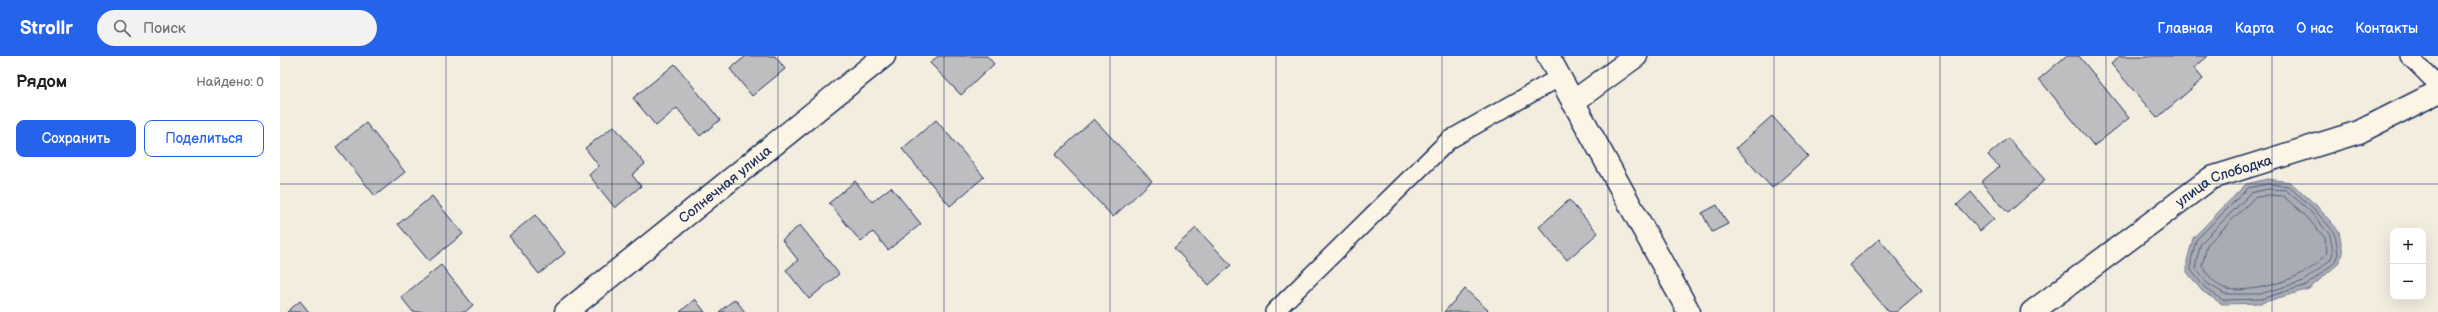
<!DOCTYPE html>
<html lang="ru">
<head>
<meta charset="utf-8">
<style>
	:root { --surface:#fff; --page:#f2f2f2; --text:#202124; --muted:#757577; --line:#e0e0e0; --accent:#2563eb }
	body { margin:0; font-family:"Balsamiq Sans",sans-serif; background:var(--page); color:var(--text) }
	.controls { position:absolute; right:12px; bottom:12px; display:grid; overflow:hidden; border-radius:8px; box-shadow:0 4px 16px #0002 }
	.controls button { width:36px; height:36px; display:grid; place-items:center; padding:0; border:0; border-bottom:1px solid var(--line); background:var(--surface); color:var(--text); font:20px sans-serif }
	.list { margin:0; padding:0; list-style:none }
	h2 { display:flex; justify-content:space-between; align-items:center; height:52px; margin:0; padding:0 16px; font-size:17px }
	h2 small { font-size:13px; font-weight:400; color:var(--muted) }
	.actions { display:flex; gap:8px; padding:12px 16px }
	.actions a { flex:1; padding:9px 0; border:1px solid var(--accent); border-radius:8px; text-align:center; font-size:14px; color:var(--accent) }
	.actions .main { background:var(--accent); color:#fff }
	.icon { flex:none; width:22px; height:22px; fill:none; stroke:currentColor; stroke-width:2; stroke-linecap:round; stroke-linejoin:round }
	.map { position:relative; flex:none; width:2158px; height:256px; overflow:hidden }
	header { display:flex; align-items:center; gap:24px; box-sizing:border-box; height:56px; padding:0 20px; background:var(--accent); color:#fff }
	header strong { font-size:19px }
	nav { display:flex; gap:22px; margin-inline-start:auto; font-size:14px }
	.search { width:280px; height:36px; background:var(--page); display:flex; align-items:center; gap:10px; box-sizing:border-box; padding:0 14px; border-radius:22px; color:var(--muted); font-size:15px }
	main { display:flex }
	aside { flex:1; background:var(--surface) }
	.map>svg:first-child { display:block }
	.water { fill:#a9acb3; stroke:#707a91 }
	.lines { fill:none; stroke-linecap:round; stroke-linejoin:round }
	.shore { stroke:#546180; stroke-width:1 }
	.building { fill:#bebec0; stroke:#1b2f5e }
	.lane-casing { stroke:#1b2f5e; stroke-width:20 }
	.street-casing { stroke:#1b2f5e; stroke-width:25 }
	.lane { stroke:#fcf5e5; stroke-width:17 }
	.street { stroke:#fcf5e5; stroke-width:22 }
	.grid { fill:none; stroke:#1b2f5e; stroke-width:1; stroke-opacity:0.55 }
	.labels { text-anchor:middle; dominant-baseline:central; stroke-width:3; stroke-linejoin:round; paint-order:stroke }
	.street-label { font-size:14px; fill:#1b2f5e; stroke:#fcf5e5 }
</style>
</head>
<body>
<header>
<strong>Strollr</strong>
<div class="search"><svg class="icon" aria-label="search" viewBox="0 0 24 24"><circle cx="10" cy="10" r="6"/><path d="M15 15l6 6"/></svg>Поиск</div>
<nav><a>Главная</a><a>Карта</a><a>О нас</a><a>Контакты</a></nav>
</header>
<main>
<aside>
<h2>Рядом<small>Найдено: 0</small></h2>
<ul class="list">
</ul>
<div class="actions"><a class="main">Сохранить</a><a>Поделиться</a></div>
</aside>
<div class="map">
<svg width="2158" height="256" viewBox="0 0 2158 256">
	<rect width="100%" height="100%" fill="#f3ede0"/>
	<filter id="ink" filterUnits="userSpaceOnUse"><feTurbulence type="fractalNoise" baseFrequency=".025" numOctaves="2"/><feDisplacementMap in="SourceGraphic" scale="8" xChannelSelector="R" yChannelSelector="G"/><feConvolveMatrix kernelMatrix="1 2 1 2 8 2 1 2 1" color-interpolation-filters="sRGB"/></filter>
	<g filter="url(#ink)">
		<polygon class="water" points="1988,123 2010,126 2036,149 2059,175 2063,198 2057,209 2029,233 1981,247 1942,248 1922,235 1907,216 1907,205 1913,182 1966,128"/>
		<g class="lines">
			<g class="shore">
				<polygon points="1988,128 2008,130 2033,152 2055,177 2058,198 2054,207 2027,229 1981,243 1943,244 1925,232 1911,214 1911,205 1916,184 1968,132"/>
				<polygon points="1989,133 2006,134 2030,155 2050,179 2053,197 2050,204 2024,225 1980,238 1945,238 1928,228 1916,213 1916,206 1921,187 1971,137"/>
				<path d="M 1989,139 L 2003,140 L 2025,159 L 2045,182 L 2047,196 C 2034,221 1973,238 1947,233 C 1936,230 1928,219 1922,210 L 1927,189 L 1974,142 Z"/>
			</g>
		</g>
		<g class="building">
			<polygon points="466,0 495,0 505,13 472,40 450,13"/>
			<polygon points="658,0 707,0 714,8 681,39 650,7"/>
			<polygon points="1786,0 1799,0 1849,62 1814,90 1759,23"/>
			<polygon points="1840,0 1928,0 1914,12 1923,23 1877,62 1831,8"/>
			<polygon points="395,8 440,64 420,80 397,52 376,70 353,42"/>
			<polygon points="1492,60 1528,100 1492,132 1456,92"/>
			<polygon points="814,63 872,125 833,161 775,99"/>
			<polygon points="656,64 704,121 670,150 622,93"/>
			<polygon points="86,67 125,116 95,140 56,91"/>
			<polygon points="334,70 365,108 352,119 361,130 335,152 309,119 319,110 305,92"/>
			<polygon points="1728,82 1765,124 1728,157 1701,126 1719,111 1708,99"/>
			<polygon points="575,125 592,146 611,131 641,168 608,194 593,176 581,186 549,147"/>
			<polygon points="1691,136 1714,163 1700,175 1677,149"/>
			<polygon points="152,140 183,178 149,205 118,168"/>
			<polygon points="1289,144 1318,177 1287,204 1259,171"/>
			<polygon points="1437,149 1448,168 1432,176 1422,157"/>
			<polygon points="255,159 285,197 259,218 229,180"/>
			<polygon points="520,169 559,218 529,243 506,214 518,204 502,184"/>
			<polygon points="916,172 951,209 929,229 894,192"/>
			<polygon points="1599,183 1642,234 1616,256 1609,256 1569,209"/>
			<polygon points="161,209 193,249 185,256 133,256 121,241"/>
			<polygon points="1185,233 1210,256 1164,256"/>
			<polygon points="415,243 425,256 400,256"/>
			<polygon points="455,243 465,256 439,256"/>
			<polygon points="20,245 29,256 7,256"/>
		</g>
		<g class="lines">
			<defs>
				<g id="lane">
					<polyline points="2129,0 2158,29"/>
					<polyline points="994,256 1169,84 1280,21"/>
				</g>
				<g id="street">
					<polyline points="1268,0 1409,256"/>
					<polyline points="1293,46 1356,0"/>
					<path id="s1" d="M 286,256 L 604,0"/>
					<path id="s2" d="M 1752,256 L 1931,122 L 2079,76 L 2158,36"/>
				</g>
			</defs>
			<use href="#lane" class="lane-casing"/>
			<use href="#street" class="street-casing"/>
			<use href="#lane" class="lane"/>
			<use href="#street" class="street"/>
		</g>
	</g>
	<path class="grid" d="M 166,0 L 166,256M 332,0 L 332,256M 498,0 L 498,256M 664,0 L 664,256M 830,0 L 830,256M 996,0 L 996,256M 1162,0 L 1162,256M 1328,0 L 1328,256M 1494,0 L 1494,256M 1660,0 L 1660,256M 1826,0 L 1826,256M 1992,0 L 1992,256M 0,128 L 2158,128"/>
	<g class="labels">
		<g class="street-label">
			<text stroke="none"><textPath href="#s2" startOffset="234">улица Слободка</textPath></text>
			<text stroke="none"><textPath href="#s1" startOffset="204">Солнечная улица</textPath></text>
		</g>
	</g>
</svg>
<div class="controls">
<button>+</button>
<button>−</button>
</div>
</div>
</main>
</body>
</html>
